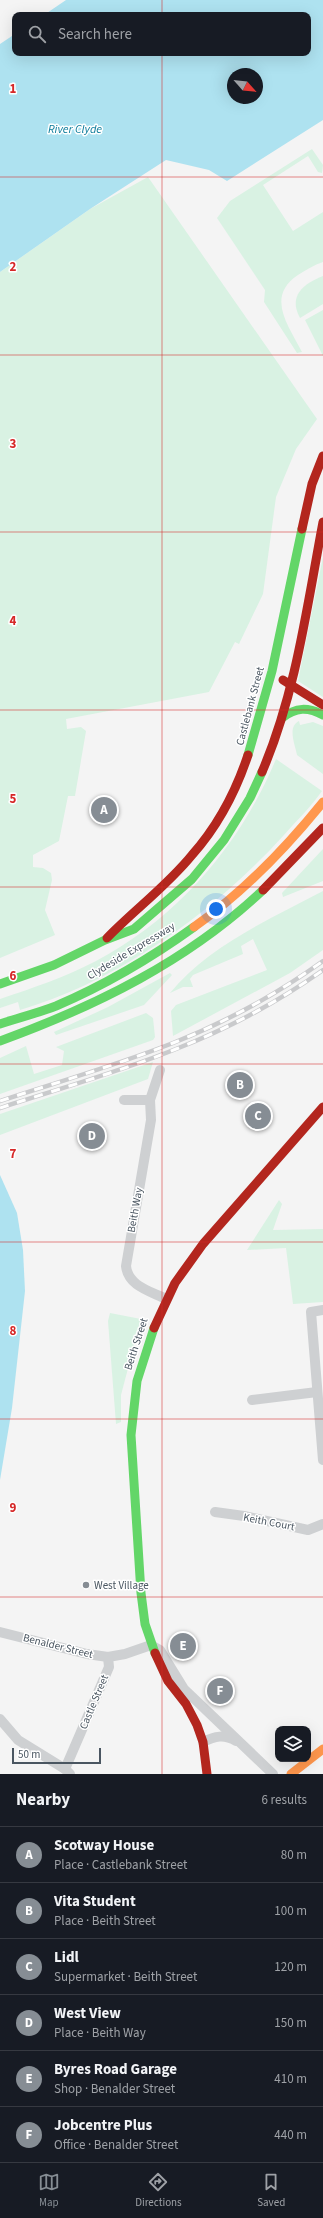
<!DOCTYPE html>
<html lang="en">
<head>
<meta charset="utf-8">
<style>
	:root { --surface:#171b24; --page:#20242c; --text:#f1f3f6; --muted:#9ea1a6; --line:#363941; --accent:#868d94 }
	body { margin:0; font-family:"Source Sans 3",sans-serif; background:var(--page); color:var(--text) }
	.controls { position:absolute; right:12px; bottom:12px; display:grid; overflow:hidden; border-radius:8px; box-shadow:0 4px 16px #0002 }
	.controls button { width:36px; height:36px; display:grid; place-items:center; padding:0; border:0; border-bottom:1px solid var(--line); background:var(--surface); color:var(--text); font:20px sans-serif }
	.compass { position:absolute; left:227px; top:68px; width:36px; height:36px; border-radius:50%; background:var(--surface); box-shadow:0 4px 16px #0002; rotate:117deg }
	.scale { position:absolute; left:12px; bottom:10px; width:89px; box-sizing:border-box; padding-left:4px; border:2px solid #4a5661; border-top:0; font-size:11px; line-height:14px; white-space:nowrap; color:#4a5661; -webkit-text-stroke:3px #fff; paint-order:stroke }
	.you { position:absolute; left:216px; top:909px; width:14px; height:14px; margin:-10px; border:3px solid #fff; border-radius:50%; background:#1a73e8; box-shadow:0 0 0 6px #1a73e833 }
	.badge { display:grid; place-items:center; width:26px; height:26px; border-radius:50%; background:var(--accent); color:#fff; font-size:13px; font-weight:700 }
	.pin { position:absolute; translate:-50% -50%; border:2px solid #fff; box-shadow:0 1px 4px #0006 }
	.list { margin:0; padding:0; list-style:none }
	h2 { display:flex; justify-content:space-between; align-items:center; height:52px; margin:0; padding:0 16px; font-size:17px }
	h2 small { font-size:13px; font-weight:400; color:var(--muted) }
	.list li { display:grid; grid-template-columns:26px 1fr auto; gap:12px; align-items:center; box-sizing:border-box; height:56px; padding:0 16px; border-top:1px solid var(--line) }
	.list b { display:block; font-size:15px; white-space:nowrap }
	.list p { margin:0; font-size:13px; white-space:nowrap; color:var(--muted) }
	.list em { font-size:13px; font-style:normal; color:var(--muted) }
	.icon { flex:none; width:22px; height:22px; fill:none; stroke:currentColor; stroke-width:2; stroke-linecap:round; stroke-linejoin:round }
	.map { position:relative; flex:none; width:323px; height:1774px; overflow:hidden }
	.search { position:absolute; background:var(--surface); box-shadow:0 4px 16px #0002; left:12px; right:12px; top:12px; height:44px; display:flex; align-items:center; gap:10px; box-sizing:border-box; padding:0 14px; border-radius:8px; color:var(--muted); font-size:15px }
	.sheet { height:388px; background:var(--surface) }
	nav { display:flex; justify-content:space-around; align-items:center; box-sizing:border-box; height:56px; border-top:1px solid var(--line); background:var(--surface); font-size:11px; color:var(--muted) }
	nav a { display:grid; justify-items:center; gap:2px }
	nav .on { color:var(--accent) }
	.map>svg:first-child { display:block }
	.green { fill:#d9f2e3 }
	.water { fill:#aee2f0; fill-rule:evenodd }
	.lines { fill:none; stroke-linecap:round; stroke-linejoin:round }
	.street { stroke:#ced0d2; stroke-width:10 }
	.fast { stroke:#63d668; stroke-width:9 }
	.slow { stroke:#ff974d; stroke-width:9 }
	.jam { stroke:#b3261e; stroke-width:9 }
	.rail-casing { stroke:#c9cacc; stroke-width:4.5 }
	.rail { stroke:#fff; stroke-width:3; stroke-dasharray:9; stroke-linecap:butt }
	.grid { fill:none; stroke:#d62828; stroke-width:1; stroke-opacity:0.55 }
	.poi-dot { fill:#868d94; stroke:#fff; stroke-width:1.5 }
	.labels { text-anchor:middle; dominant-baseline:central; stroke-width:3; stroke-linejoin:round; paint-order:stroke }
	.street-label { font-size:11px; fill:#4a5661; stroke:#fff }
	.poi-label { font-size:11px; fill:#4a5661; stroke:#fff; text-anchor:start }
	.water-label { font-size:12px; font-style:italic; fill:#0c7c9b; stroke:#fff }
	.grid-label { font-size:13px; text-anchor:middle; font-weight:bold; fill:#d62828; stroke:#fff; stroke-width:3; stroke-linejoin:round; paint-order:stroke }
</style>
</head>
<body>
<div class="map">
<svg width="323" height="1774" viewBox="0 0 323 1774">
	<rect width="100%" height="100%" fill="#f4f4f4"/>
	<g class="green">
		<path d="M 312,149 L 323,165 L 322,173 L 318,172 L 308,156 L 263,185 L 293,231 L 323,212 L 323,262 C 314,265 306,270 298,275 C 265,297 289,326 302,352 L 297,353 L 264,302 L 265,290 L 217,218 L 230,201 Z"/>
		<polygon points="148,177 317,419 296,449 276,497 263,594 239,644 235,642 209,692 66,719 67,729 81,727 86,731 75,796 68,796 59,841 33,855 33,867 43,868 51,873 52,880 45,910 55,935 0,958 0,272 90,209"/>
		<path d="M 323,276 L 323,304 L 300,318 C 288,296 303,284 323,276 Z"/>
		<polygon points="323,310 323,356 305,320"/>
		<polygon points="323,557 323,697 298,681"/>
		<path d="M 299,721 L 300,725 L 313,722 L 323,726 L 323,774 L 297,755 C 295,744 287,727 299,721 Z"/>
		<path d="M 276,759 L 322,791 C 311,807 297,820 284,835 C 215,911 120,981 20,1010 L 18,1002 L 0,1008 L 0,999 C 33,988 65,977 96,961 C 178,918 241,844 276,759 Z"/>
		<polygon points="323,849 323,881 283,897 282,893"/>
		<path d="M 323,891 L 323,950 L 290,973 L 173,1036 L 171,1011 L 176,1005 L 267,970 L 253,939 L 241,946 L 243,954 L 193,975 L 190,979 L 193,987 L 183,987 L 170,993 C 208,946 270,919 323,891 Z"/>
		<polygon points="170,973 172,975 144,1005 56,1035 54,1032 108,1007"/>
		<polygon points="146,1013 153,1018 155,1037 153,1040 0,1094 0,1058 26,1046 34,1074 62,1065 64,1051 56,1047"/>
		<polygon points="153,1062 148,1079 0,1135 0,1114"/>
		<polygon points="279,1200 282,1204 273,1230 323,1229 323,1302 293,1304 286,1248 247,1250"/>
		<polygon points="110,1313 141,1319 121,1395 121,1422 116,1424 108,1321"/>
	</g>
	<g class="water">
		<path d="M 66,0 L 323,0 L 323,120 L 227,181 L 209,170 L 166,160 L 90,209 L 0,272 L 0,44 L 15,34 L 15,53 L 308,53 L 308,15 L 44,15 ZM 233,74 L 257,74 L 257,98 L 233,98 Z"/>
		<polygon points="0,1175 17,1213 23,1250 25,1291 12,1408 0,1480"/>
	</g>
	<g class="lines">
		<g class="street">
			<path d="M 160,1070 L 150,1100 L 151,1120 L 126,1266 C 128,1286 150,1291 166,1299"/>
			<polyline points="124,1100 150,1100"/>
			<polyline points="323,1310 311,1312 323,1460"/>
			<polyline points="252,1400 317,1392"/>
			<polyline points="215,1512 244,1516 308,1530 323,1524"/>
			<polyline points="0,1632 87,1654 108,1657 125,1654 151,1645 160,1650 184,1689 273,1774"/>
			<polyline points="0,1719 18,1740 65,1769 70,1774"/>
			<path d="M 203,1742 C 215,1736 224,1734 236,1741"/>
			<polyline points="65,1769 109,1667 108,1657"/>
		</g>
		<g class="fast">
			<path d="M 282,718 C 296,707 308,707 323,715"/>
			<polyline points="248,755 272,671 302,529"/>
			<polyline points="0,984 54,965 105,940 134,929 192,879 224,840 250,798 262,772"/>
			<path d="M 0,1024 C 18,1018 38,1013 56,1006 C 105,985 151,958 194,927"/>
			<path d="M 0,1041 C 96,1006 188,961 263,890"/>
			<polyline points="154,1328 137,1381 131,1435 141,1593 145,1624 155,1653"/>
		</g>
		<g class="slow">
			<path d="M 194,927 C 244,892 285,849 323,802"/>
			<polyline points="291,1774 323,1749"/>
		</g>
		<g class="jam">
			<polyline points="302,529 312,484 323,456"/>
			<polyline points="283,680 323,705"/>
			<path d="M 262,772 C 296,693 307,606 323,522"/>
			<polyline points="263,890 323,828"/>
			<path d="M 107,938 C 134,910 167,886 192,855 C 217,827 236,791 248,755"/>
			<polyline points="154,1328 175,1283 203,1244 323,1107"/>
			<polyline points="155,1653 168,1681 186,1704 197,1725 203,1742 207,1774"/>
		</g>
		<defs>
			<g id="rail">
				<path d="M 0,1101 C 58,1082 117,1065 173,1043 C 226,1022 277,994 323,961"/>
				<path d="M 0,1108 C 58,1089 119,1072 176,1049 C 227,1029 278,1002 323,970"/>
			</g>
		</defs>
		<use href="#rail" class="rail-casing"/>
		<use href="#rail" class="rail"/>
	</g>
	<path class="grid" d="M 162,0 L 162,15M 162,53 L 162,1774M 0,177 L 323,177M 0,355 L 323,355M 0,532 L 323,532M 0,710 L 323,710M 0,887 L 323,887M 0,1064 L 323,1064M 0,1242 L 323,1242M 0,1419 L 323,1419M 0,1597 L 323,1597"/>
	<circle class="poi-dot" cx="86" cy="1585" r="4"/>
	<g class="labels">
		<g class="street-label">
			<text transform="translate(250 706) rotate(-75)">Castlebank Street</text>
			<text transform="translate(131 951) rotate(-31)">Clydeside Expressway</text>
			<text transform="translate(135 1210) rotate(-80)">Beith Way</text>
			<text transform="translate(136 1344) rotate(-72)">Beith Street</text>
			<text transform="translate(269 1522) rotate(11)">Keith Court</text>
			<text transform="translate(58 1646) rotate(14)">Benalder Street</text>
			<text transform="translate(94 1702) rotate(-67)">Castle Street</text>
		</g>
		<g class="poi-label">
			<text x="94" y="1585">West Village</text>
		</g>
		<g class="water-label">
			<text x="75" y="129">River Clyde</text>
		</g>
	</g>
	<g class="grid-label">
		<text x="13" y="93">1</text>
		<text x="13" y="271">2</text>
		<text x="13" y="448">3</text>
		<text x="13" y="625">4</text>
		<text x="13" y="803">5</text>
		<text x="13" y="980">6</text>
		<text x="13" y="1158">7</text>
		<text x="13" y="1335">8</text>
		<text x="13" y="1512">9</text>
	</g>
</svg>
<div class="controls">
<button><svg class="icon" aria-label="layers" viewBox="0 0 24 24"><path d="M12 4l9 5-9 5-9-5zM3 14l9 5 9-5"/></svg></button>
</div>
<svg class="compass" viewBox="-18 -18 36 36"><path d="M0-13l5 13h-10z" fill="#e53935"/><path d="M0 13l5-13h-10z" fill="#9ea1a6"/></svg>
<div class="scale">50 m</div>
<div class="you"></div>
<div class="pin badge" style="left:104px;top:810px">A</div>
<div class="pin badge" style="left:240px;top:1085px">B</div>
<div class="pin badge" style="left:258px;top:1116px">C</div>
<div class="pin badge" style="left:92px;top:1136px">D</div>
<div class="pin badge" style="left:183px;top:1646px">E</div>
<div class="pin badge" style="left:220px;top:1691px">F</div>
<div class="search"><svg class="icon" aria-label="search" viewBox="0 0 24 24"><circle cx="10" cy="10" r="6"/><path d="M15 15l6 6"/></svg>Search here</div>
</div>
<section class="sheet">
<h2>Nearby<small>6 results</small></h2>
<ul class="list">
<li><span class="badge">A</span><div><b>Scotway House</b><p>Place · Castlebank Street</p></div><em>80 m</em></li>
<li><span class="badge">B</span><div><b>Vita Student</b><p>Place · Beith Street</p></div><em>100 m</em></li>
<li><span class="badge">C</span><div><b>Lidl</b><p>Supermarket · Beith Street</p></div><em>120 m</em></li>
<li><span class="badge">D</span><div><b>West View</b><p>Place · Beith Way</p></div><em>150 m</em></li>
<li><span class="badge">E</span><div><b>Byres Road Garage</b><p>Shop · Benalder Street</p></div><em>410 m</em></li>
<li><span class="badge">F</span><div><b>Jobcentre Plus</b><p>Office · Benalder Street</p></div><em>440 m</em></li>
</ul>
</section>
<nav>
<a class="on"><svg class="icon" aria-label="map" viewBox="0 0 24 24"><path d="M3 6l6-2 6 2 6-2v14l-6 2-6-2-6 2zM9 4v14M15 6v14"/></svg>Map</a>
<a><svg class="icon" aria-label="directions" viewBox="0 0 24 24"><path d="M12 3l9 9-9 9-9-9zM9 14v-3h6M13 9l2 2-2 2"/></svg>Directions</a>
<a><svg class="icon" aria-label="saved" viewBox="0 0 24 24"><path d="M7 4h10v16l-5-4-5 4z"/></svg>Saved</a>
</nav>
</body>
</html>
